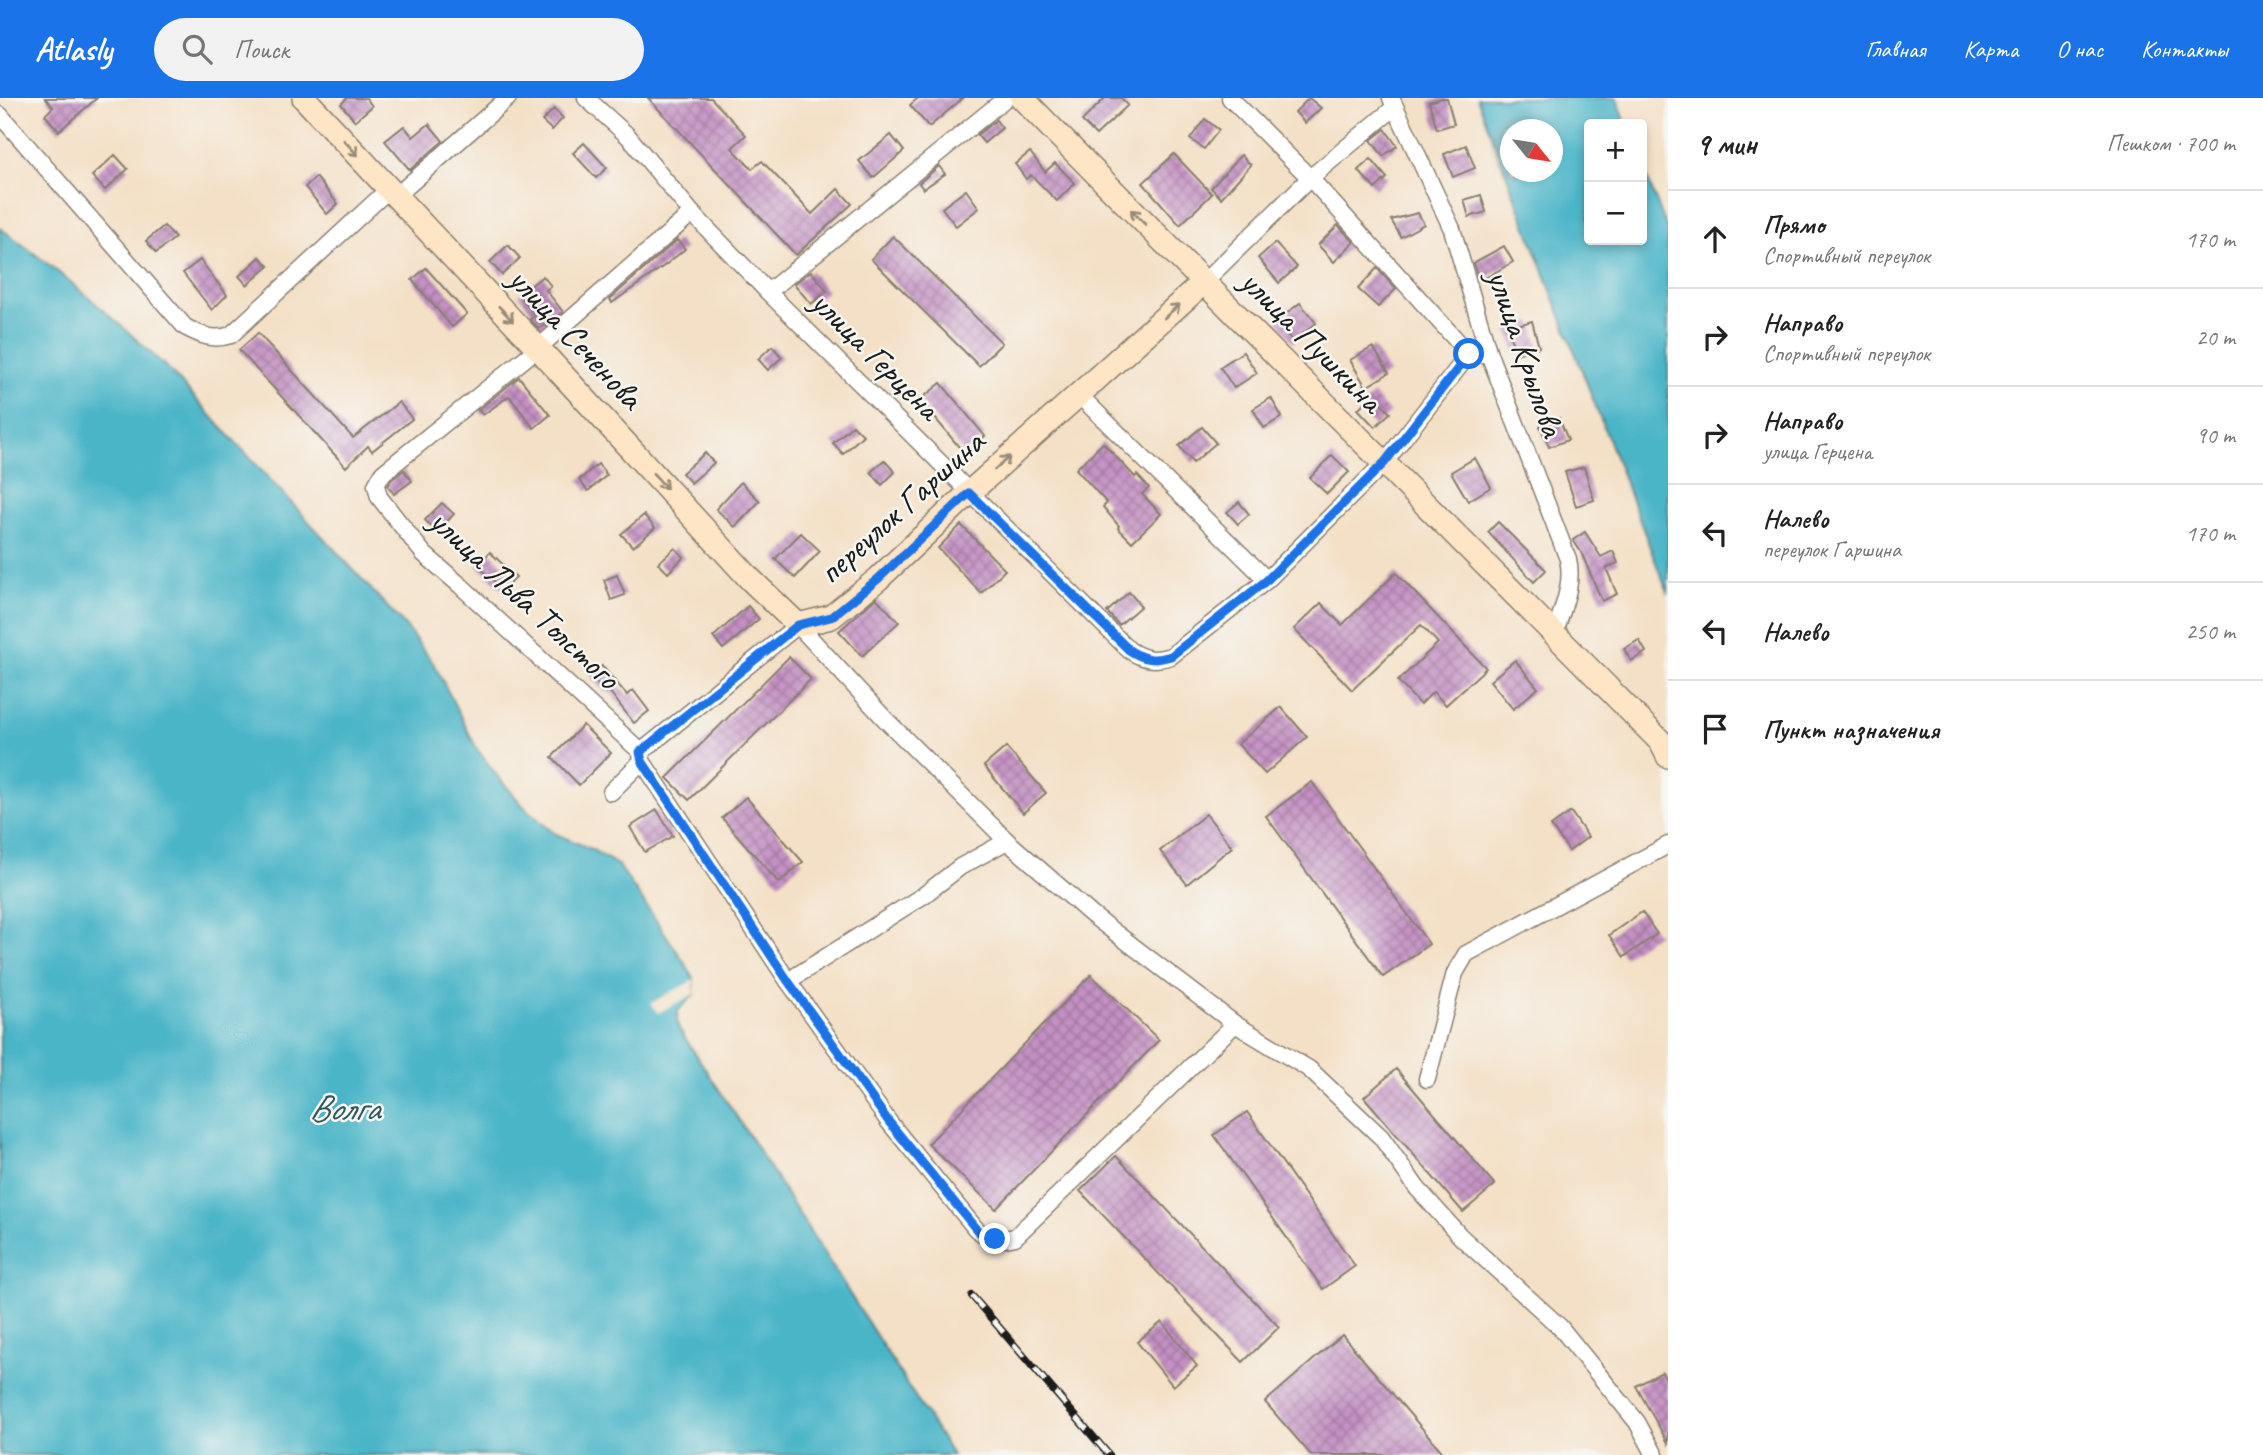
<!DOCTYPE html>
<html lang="ru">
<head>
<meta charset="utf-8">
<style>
	:root { --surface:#fff; --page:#f2f2f2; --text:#222; --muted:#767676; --line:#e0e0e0; --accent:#1a73e8 }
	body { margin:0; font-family:Caveat,sans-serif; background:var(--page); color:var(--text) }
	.controls { position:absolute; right:21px; top:21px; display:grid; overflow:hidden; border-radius:7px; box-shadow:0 4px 10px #0003 }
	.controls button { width:63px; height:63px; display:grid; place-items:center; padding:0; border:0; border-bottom:2px solid var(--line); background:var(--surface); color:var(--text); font:35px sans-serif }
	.compass { position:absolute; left:1500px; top:21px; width:63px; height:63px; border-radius:50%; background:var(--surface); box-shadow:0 4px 10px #0003; rotate:120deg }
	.stop { position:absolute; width:21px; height:21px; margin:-16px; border:5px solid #1a73e8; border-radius:50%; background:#fff }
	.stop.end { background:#1a73e8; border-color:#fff; box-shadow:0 2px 7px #0008 }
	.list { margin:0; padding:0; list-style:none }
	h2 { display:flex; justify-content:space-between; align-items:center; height:91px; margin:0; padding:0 28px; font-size:30px }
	h2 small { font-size:23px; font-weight:400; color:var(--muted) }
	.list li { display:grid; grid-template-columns:46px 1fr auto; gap:21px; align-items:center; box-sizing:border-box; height:98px; padding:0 28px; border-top:2px solid var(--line) }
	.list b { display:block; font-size:26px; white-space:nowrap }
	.list p { margin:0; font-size:23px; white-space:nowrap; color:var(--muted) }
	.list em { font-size:23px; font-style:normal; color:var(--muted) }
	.icon { flex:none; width:38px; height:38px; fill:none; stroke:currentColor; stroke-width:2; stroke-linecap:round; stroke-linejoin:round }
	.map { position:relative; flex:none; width:1668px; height:1357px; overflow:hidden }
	header { display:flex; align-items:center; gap:42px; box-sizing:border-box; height:98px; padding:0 35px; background:var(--accent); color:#fff }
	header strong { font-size:33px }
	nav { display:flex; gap:38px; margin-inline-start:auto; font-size:24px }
	.search { width:490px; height:63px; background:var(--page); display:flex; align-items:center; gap:18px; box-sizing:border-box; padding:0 24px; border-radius:38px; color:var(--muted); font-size:26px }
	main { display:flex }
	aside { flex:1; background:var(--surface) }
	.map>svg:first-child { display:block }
	.water { fill:#4bb5c8; stroke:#346872; stroke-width:2; fill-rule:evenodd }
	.pier { fill:#f4e0c6 }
	.building { fill:url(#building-cross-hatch) }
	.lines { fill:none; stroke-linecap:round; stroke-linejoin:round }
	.minor-casing { stroke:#887e71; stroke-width:19 }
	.secondary-casing { stroke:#887e71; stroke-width:26 }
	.minor { stroke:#fff; stroke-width:16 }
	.secondary { stroke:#fee5c5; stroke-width:23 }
	.rail-casing { stroke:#1c1c1c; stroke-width:8 }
	.rail { stroke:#f6f6f2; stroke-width:5; stroke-dasharray:16; stroke-linecap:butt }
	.oneway { stroke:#988b79 }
	.route { stroke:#1a73e8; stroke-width:9 }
	.labels { text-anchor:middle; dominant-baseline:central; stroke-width:5; stroke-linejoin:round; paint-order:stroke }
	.street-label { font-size:35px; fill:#1c1c1c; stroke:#f6f6f2 }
	.water-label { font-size:37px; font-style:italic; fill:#2f5961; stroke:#f6f6f2 }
</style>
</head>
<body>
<header>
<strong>Atlasly</strong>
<div class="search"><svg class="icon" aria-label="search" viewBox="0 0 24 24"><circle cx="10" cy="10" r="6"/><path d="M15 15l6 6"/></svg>Поиск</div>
<nav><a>Главная</a><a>Карта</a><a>О нас</a><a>Контакты</a></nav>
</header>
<main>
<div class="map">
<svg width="1668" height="1357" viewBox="0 0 1668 1357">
	<defs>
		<pattern id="building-cross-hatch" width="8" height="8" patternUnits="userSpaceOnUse" patternTransform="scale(1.75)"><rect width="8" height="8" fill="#c591c4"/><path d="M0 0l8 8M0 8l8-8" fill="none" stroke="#9f769e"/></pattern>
	</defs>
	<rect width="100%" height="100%" fill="#f6f6f2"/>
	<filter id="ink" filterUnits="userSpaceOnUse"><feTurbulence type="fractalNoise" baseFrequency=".0143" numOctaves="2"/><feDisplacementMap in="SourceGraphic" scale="14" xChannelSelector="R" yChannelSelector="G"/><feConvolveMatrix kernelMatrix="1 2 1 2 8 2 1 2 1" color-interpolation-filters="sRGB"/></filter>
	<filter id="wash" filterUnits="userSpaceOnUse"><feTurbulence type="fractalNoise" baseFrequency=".00686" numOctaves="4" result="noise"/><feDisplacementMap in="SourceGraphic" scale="28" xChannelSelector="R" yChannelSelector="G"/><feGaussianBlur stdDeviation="1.57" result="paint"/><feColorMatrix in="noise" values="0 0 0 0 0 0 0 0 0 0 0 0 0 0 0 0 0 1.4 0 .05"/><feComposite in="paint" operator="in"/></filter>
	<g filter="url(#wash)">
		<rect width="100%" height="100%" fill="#f4e0c6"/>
		<g class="water">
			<path d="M 1477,0 L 1617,0 L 1626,26 L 1589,26 L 1589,142 L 1642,142 L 1642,67 L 1668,133 L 1668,496 ZM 1510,32 L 1552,32 L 1552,74 L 1510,74 Z"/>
			<path d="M 0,130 C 60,173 116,221 169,272 L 405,528 L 434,566 L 477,651 L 498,679 L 526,711 L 554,735 L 593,752 L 619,768 L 685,865 L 694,882 L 694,896 C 682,912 673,908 679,931 L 745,1031 L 952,1357 L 0,1357 Z"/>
		</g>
		<polygon class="pier" points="694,882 694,896 658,915 651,905"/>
		<g id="blocks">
			<g class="building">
				<polygon points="45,0 97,0 59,33 45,17 53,9"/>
				<polygon points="347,0 366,0 372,8 355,23 341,6"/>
				<polygon points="648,0 711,0 746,37 732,50 752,71 762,63 812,116 838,91 852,106 796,157"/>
				<polygon points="918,0 963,0 929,29 910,7"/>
				<polygon points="1105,0 1121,0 1128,7 1096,37 1082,23"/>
				<polygon points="1309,0 1321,10 1305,25 1295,14"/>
				<polygon points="1442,0 1447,0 1454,26 1437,31 1429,4"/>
				<polygon points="554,11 563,20 552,32 542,23"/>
				<polygon points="1205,21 1219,32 1204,51 1190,41"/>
				<polygon points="996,22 1002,30 984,45 977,37"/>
				<polygon points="429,26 443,43 410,72 385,43 404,28 413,39"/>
				<polygon points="1385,31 1397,48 1383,58 1371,42"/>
				<polygon points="891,37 904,53 873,80 859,63"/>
				<polygon points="584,45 607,70 596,80 573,55"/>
				<polygon points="1466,47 1475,70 1453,79 1444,56"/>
				<polygon points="1030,54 1045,74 1055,65 1075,85 1057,103 1031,77 1026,81 1015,66"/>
				<polygon points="1174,56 1212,96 1180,127 1143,85"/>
				<polygon points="115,57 128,71 105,92 92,78"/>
				<polygon points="1241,57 1251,67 1221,100 1211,90"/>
				<polygon points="1371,61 1387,80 1375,91 1358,72"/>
				<polygon points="939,68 945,76 923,91 919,85"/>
				<polygon points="316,79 338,106 327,116 305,89"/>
				<polygon points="966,92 979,110 956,128 942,110"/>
				<polygon points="1481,97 1486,114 1469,119 1464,102"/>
				<polygon points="1418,115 1424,126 1401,139 1391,122"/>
				<polygon points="1338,127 1354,144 1334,164 1318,147"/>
				<polygon points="164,128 175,140 156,155 146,143"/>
				<polygon points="893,138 1002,245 979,268 871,161"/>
				<polygon points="677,142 685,151 668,165 612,205 610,201"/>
				<polygon points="1275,145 1297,169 1279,185 1258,160"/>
				<polygon points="508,147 520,160 502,177 490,164"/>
				<polygon points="1504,148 1513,164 1480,183 1473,165"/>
				<polygon points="260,159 269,168 247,187 239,178"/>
				<polygon points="200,162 227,197 212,212 183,175"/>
				<polygon points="426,170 467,216 452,229 412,182"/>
				<polygon points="1377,170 1396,191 1378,209 1358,191"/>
				<polygon points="811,173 827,193 811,206 794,186"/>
				<polygon points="543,178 551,188 546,192 563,214 551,225 549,223 539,231 530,221 535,218 519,197"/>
				<polygon points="1300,205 1316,225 1293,244 1277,223"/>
				<polygon points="1532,223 1539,249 1516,256 1507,230"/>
				<polygon points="258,235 353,340 399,304 412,321 372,353 368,348 346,369 239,252"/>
				<polygon points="772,248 782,259 768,272 758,261"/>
				<polygon points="1373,249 1389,275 1366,289 1350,262"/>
				<polygon points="1243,254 1257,275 1234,290 1220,269"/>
				<polygon points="519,279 550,317 534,330 509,298 483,317 478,312"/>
				<polygon points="941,285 985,338 964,355 920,302"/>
				<polygon points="1373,296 1390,315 1375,329 1358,311"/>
				<polygon points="1271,300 1282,319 1264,330 1253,311"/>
				<polygon points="1559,320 1568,342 1549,349 1540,328"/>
				<polygon points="853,327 863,337 843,356 833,345"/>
				<polygon points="1202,329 1216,345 1193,365 1179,348"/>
				<polygon points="1103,345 1135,379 1137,377 1149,390 1142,396 1161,416 1132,444 1118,430 1119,428 1103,409 1107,405 1076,371"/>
				<polygon points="705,355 714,365 691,385 682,375"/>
				<polygon points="1332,357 1349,374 1327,396 1310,380"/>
				<polygon points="1475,360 1491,389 1468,403 1451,374"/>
				<polygon points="884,362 895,374 882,387 871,374"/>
				<polygon points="598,366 607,377 588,393 579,382"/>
				<polygon points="1584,369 1594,402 1576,408 1565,374"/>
				<polygon points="404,372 412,383 394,396 388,388 391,382"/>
				<polygon points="741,384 760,403 735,429 716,411"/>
				<polygon points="1239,404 1249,416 1238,426 1227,414"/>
				<polygon points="442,405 454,416 437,434 425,422"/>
				<polygon points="644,417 655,430 633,449 621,436"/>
				<polygon points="1498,424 1546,472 1534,484 1488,434"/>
				<polygon points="961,427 1005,472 981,495 938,450"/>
				<polygon points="1585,434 1601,459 1613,453 1618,465 1606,470 1617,496 1602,503 1581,454 1573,442"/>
				<polygon points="801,435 820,453 795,480 775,461"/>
				<polygon points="675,450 684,459 668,475 658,465"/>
				<polygon points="490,454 516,479 503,492 478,468"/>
				<polygon points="1396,475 1486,570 1446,607 1433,594 1420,607 1398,583 1438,545 1421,527 1352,592 1294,531 1321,505 1342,527"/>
				<polygon points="617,477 625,497 611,502 604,482"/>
				<polygon points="1129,494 1141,508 1119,527 1107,514"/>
				<polygon points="876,500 899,524 862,558 839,533"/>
				<polygon points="748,508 759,521 723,551 713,539"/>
				<polygon points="1639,542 1646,554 1631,563 1624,551"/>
				<polygon points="789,559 811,581 689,702 667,680"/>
				<polygon points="1515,562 1538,590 1513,611 1490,583"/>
				<polygon points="602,568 627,597 633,592 649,613 634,625 609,593 606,595 590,578"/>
				<polygon points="1281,609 1307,639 1265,676 1238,646"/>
				<polygon points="583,627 611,655 579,687 552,659"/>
				<polygon points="1006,649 1046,695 1023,715 984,668"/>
				<polygon points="1312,684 1429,846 1383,879 1266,718"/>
				<polygon points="746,699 803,764 779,785 722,720"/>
				<polygon points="657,712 673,738 645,754 630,729"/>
				<polygon points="1571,714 1588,739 1569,753 1551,728"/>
				<polygon points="1206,716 1232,749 1187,786 1160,753"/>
				<polygon points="1642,814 1657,836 1624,859 1609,837"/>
				<polygon points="1091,877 1159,942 996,1111 928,1046"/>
				<polygon points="1396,971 1495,1087 1463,1114 1364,999"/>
				<polygon points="1247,1014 1355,1168 1323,1191 1214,1037"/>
				<polygon points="1116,1058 1279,1229 1243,1264 1080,1093"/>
				<polygon points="1162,1224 1197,1268 1173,1288 1137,1244"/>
				<polygon points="1342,1237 1445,1357 1311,1357 1265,1304"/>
				<polygon points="1662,1274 1668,1285 1668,1345 1636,1288"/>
			</g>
		</g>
	</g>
	<g filter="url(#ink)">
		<use href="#blocks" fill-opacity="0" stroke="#887e71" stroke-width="2"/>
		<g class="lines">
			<defs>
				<g id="minor">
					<path d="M 586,0 L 628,38 L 692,115 L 768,194 L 1129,552 C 1144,562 1155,563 1171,558 L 1267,482 L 1385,364 L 1469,256 L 1489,256"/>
					<polyline points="1230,0 1310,80 1469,256"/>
					<path d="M 1391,0 L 1452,131 L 1489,256 L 1568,461 C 1574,486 1562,511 1555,535"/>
					<path d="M 0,17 L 185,229 C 200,237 213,243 231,237 L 389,91"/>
					<polyline points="396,98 508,0"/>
					<polyline points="1203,185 1310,80 1395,9"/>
					<polyline points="768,194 1006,0"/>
					<polyline points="1079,297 1267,482"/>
					<polyline points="641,654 461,488 424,456 379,399 376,387 383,375 538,250 692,115"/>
					<path d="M 642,663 L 788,883 L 889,1024 L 976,1131 C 989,1141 1000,1143 1015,1139 L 1235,926"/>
					<polyline points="611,694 642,663 641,654 798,527 885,621 1007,743 1092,817 1235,926 1309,971 1381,1039 1417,1090 1461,1139 1560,1229 1637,1324 1655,1357"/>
					<polyline points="788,883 924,797 960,769 1007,743"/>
					<polyline points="1427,981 1455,875 1466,856 1668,747"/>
				</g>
				<g id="secondary">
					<polyline points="304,0 538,250 751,482 798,527 831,519 878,481 969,395 1203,185"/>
					<path d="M 1022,0 C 1233,216 1449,428 1661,644 L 1668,658"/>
				</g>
			</defs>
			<use href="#minor" class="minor-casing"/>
			<use href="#secondary" class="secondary-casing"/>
			<use href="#minor" class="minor"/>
			<use href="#secondary" class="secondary"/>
			<defs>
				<polyline id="rail" points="972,1198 1109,1357"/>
			</defs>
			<use href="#rail" class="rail-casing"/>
			<use href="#rail" class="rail"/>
		</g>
		<defs><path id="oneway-shaft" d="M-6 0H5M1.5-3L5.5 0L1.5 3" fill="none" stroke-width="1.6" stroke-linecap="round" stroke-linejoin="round" transform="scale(1.75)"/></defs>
		<g class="oneway">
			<use href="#oneway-shaft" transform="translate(351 50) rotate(47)"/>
			<use href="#oneway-shaft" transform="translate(1138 119) rotate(-134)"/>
			<use href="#oneway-shaft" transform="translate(1172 213) rotate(-42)"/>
			<use href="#oneway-shaft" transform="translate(506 216) rotate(47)"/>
			<use href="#oneway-shaft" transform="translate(1002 365) rotate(-41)"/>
			<use href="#oneway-shaft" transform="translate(660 383) rotate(47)"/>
		</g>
	</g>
	<g class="lines" filter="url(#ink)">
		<path class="route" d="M 995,1141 L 984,1138 L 976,1131 L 889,1024 L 788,883 L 642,663 L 640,654 L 798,527 L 831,519 L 878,481 L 969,395 L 1129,552 C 1144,562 1155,563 1171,558 L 1267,482 L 1385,364 L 1469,256"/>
	</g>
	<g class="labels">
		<g class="street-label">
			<text transform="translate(576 240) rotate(47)">улица Сеченова</text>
			<text transform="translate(1312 243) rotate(45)">улица Пушкина</text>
			<text transform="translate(1526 255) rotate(71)">улица Крылова</text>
			<text transform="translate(876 257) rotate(45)">улица Герцена</text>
			<text transform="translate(901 409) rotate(-42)">переулок Гаршина</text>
			<text transform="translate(525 501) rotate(43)">улица Льва Толстого</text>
		</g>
		<g class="water-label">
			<text x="344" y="1009">Волга</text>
		</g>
	</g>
</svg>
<div class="controls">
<button>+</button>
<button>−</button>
</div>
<svg class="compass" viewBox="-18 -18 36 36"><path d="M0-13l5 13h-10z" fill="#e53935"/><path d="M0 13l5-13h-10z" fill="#767676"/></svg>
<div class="stop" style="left:1469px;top:256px"></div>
<div class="stop end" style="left:995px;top:1141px"></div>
</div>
<aside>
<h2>9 мин<small>Пешком · 700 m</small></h2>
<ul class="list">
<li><svg class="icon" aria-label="ahead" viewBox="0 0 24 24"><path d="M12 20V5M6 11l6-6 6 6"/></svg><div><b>Прямо</b><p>Спортивный переулок</p></div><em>170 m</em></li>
<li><svg class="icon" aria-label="right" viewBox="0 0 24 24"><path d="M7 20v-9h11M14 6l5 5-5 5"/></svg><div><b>Направо</b><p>Спортивный переулок</p></div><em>20 m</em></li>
<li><svg class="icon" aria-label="right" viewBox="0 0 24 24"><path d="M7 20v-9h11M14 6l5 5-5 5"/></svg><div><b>Направо</b><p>улица Герцена</p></div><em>90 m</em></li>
<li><svg class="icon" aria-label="left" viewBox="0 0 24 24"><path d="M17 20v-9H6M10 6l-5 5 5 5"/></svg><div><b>Налево</b><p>переулок Гаршина</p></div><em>170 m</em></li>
<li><svg class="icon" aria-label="left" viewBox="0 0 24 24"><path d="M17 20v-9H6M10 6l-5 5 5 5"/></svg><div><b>Налево</b></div><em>250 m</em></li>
<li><svg class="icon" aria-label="arrive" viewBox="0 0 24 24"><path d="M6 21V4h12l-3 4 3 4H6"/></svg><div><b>Пункт назначения</b></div></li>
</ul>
</aside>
</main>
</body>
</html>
